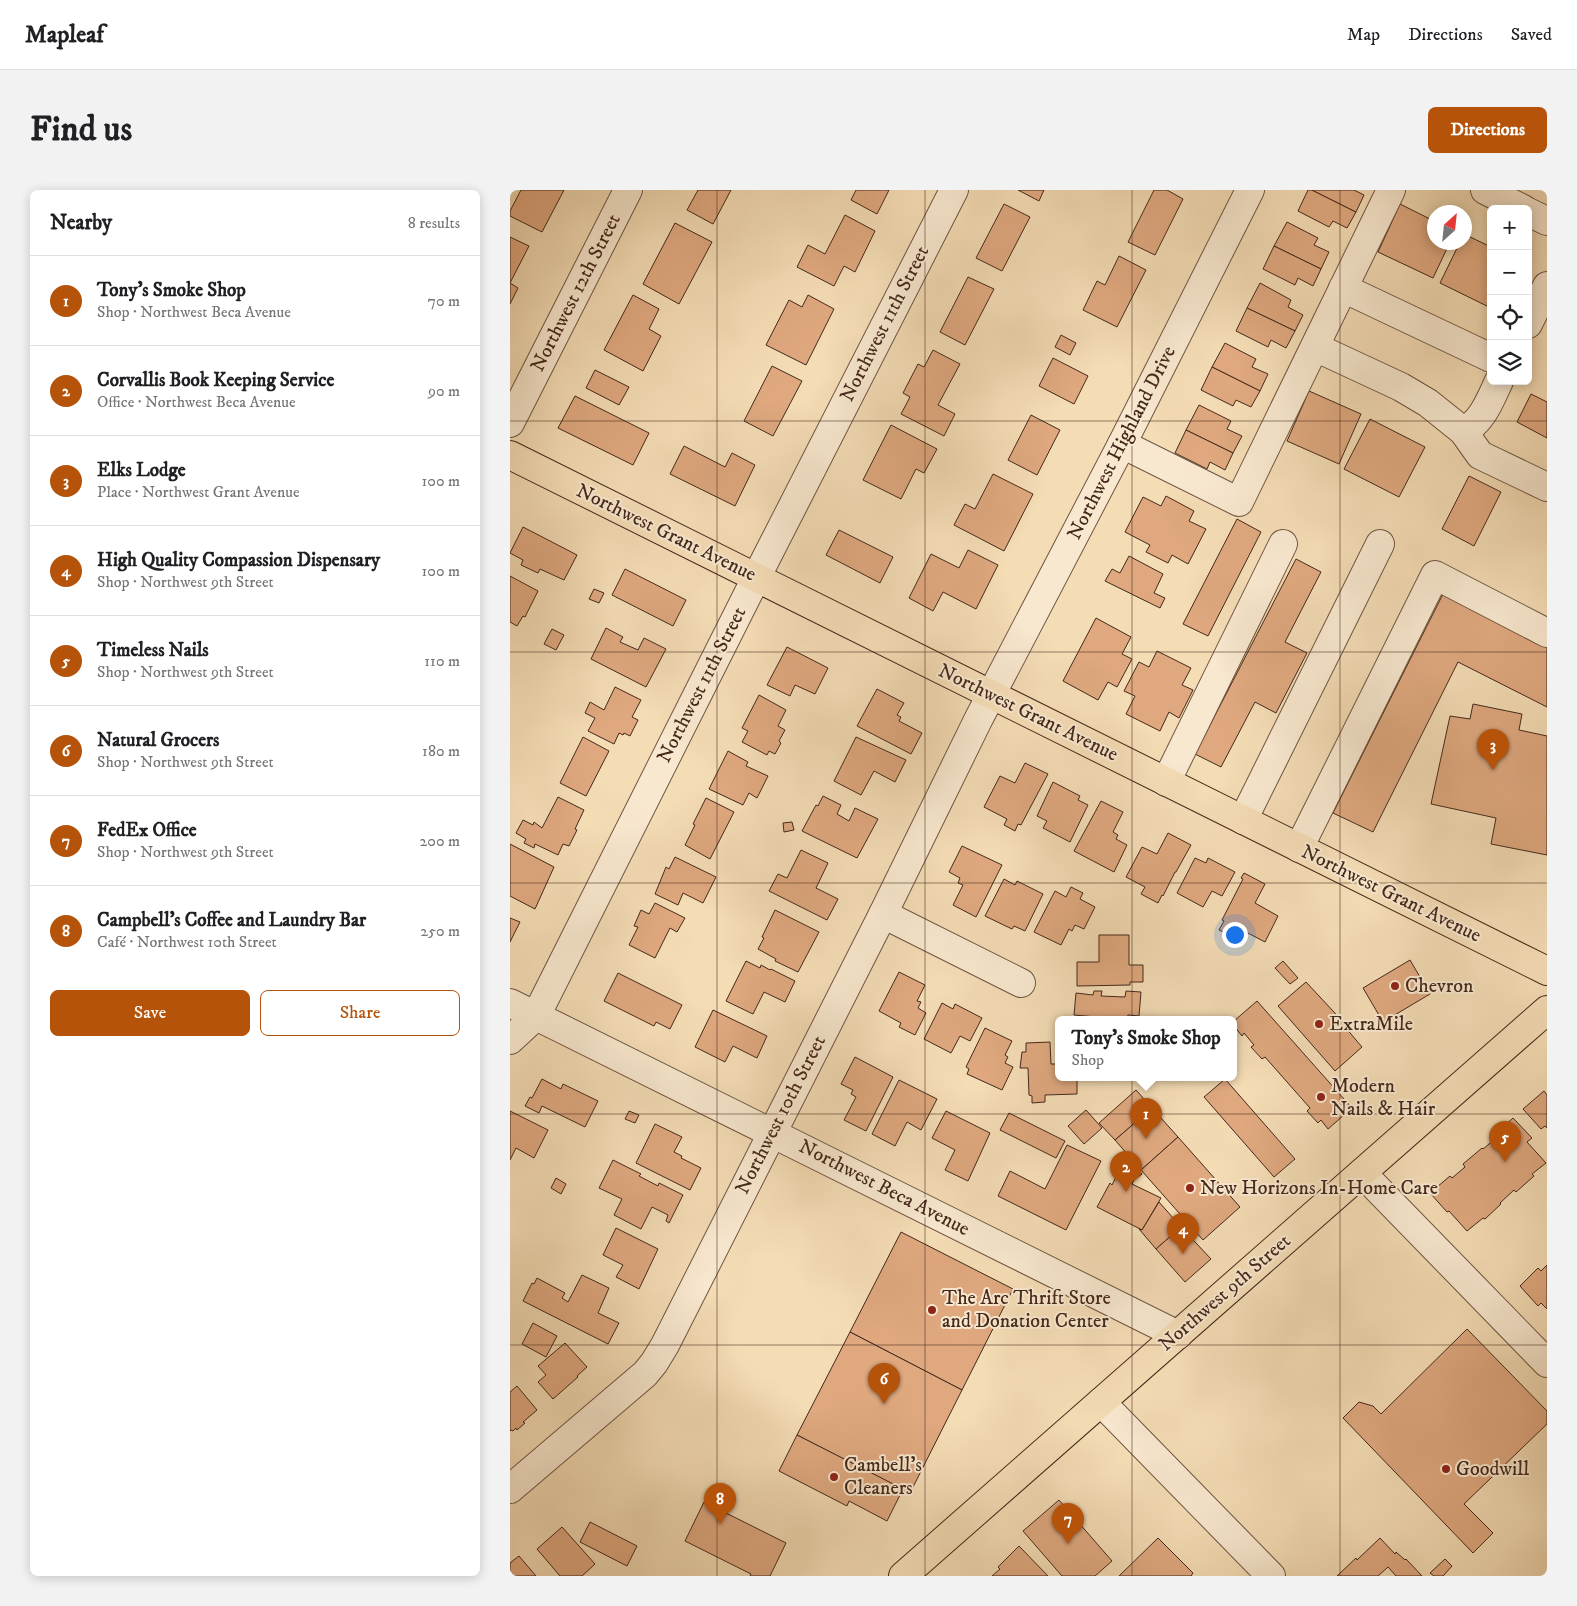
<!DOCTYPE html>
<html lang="en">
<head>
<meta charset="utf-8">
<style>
	:root { --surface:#fff; --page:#f2f2f2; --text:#202124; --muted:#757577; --line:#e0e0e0; --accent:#b45309 }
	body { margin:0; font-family:"IM FELL DW Pica",serif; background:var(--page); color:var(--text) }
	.controls { position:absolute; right:15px; top:15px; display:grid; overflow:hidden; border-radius:8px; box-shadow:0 2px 12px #0003 }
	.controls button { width:45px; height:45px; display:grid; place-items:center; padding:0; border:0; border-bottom:1px solid var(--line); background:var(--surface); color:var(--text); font:25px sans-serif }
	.compass { position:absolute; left:917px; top:15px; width:45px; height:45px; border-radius:50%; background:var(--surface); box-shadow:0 2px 12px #0003; rotate:27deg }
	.you { position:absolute; left:724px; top:744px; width:18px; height:18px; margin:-12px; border:4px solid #fff; border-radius:50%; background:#1a73e8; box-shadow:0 0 0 8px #1a73e833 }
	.badge { display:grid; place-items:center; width:32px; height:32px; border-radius:50%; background:var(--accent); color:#fff; font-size:16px; font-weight:700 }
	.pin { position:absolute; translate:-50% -41px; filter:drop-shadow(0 1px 2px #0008) }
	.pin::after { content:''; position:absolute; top:26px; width:18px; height:15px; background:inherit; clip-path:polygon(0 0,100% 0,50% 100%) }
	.popup { position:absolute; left:545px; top:826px; width:182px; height:65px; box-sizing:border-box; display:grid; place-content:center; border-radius:8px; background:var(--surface); filter:drop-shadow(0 1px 4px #0005); font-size:16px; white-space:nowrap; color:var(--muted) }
	.popup b { font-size:19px; color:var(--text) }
	.popup::after { content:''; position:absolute; left:50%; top:100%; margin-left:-10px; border:10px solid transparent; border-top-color:var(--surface) }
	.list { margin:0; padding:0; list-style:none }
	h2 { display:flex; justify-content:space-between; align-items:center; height:65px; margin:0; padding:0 20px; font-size:21px }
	h2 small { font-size:16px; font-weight:400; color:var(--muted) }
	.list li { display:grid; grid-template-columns:32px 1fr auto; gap:15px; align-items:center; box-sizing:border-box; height:90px; padding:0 20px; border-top:1px solid var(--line) }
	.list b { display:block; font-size:19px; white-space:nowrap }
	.list p { margin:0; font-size:16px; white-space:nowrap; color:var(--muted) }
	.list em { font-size:16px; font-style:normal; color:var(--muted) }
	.actions { display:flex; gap:10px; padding:15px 20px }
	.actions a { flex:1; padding:11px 0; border:1px solid var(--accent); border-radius:8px; text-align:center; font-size:18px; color:var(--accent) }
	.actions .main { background:var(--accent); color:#fff }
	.icon { flex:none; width:28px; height:28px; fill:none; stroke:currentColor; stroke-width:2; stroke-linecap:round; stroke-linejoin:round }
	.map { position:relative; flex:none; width:1037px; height:1386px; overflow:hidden; border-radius:8px }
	header { display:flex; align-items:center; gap:30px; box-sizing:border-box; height:70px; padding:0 25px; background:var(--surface); border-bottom:1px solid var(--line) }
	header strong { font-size:24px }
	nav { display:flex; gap:28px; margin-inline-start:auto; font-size:18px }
	.intro { display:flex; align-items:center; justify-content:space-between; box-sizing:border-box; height:120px; padding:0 30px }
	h1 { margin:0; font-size:35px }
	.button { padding:12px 22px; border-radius:8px; background:var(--accent); color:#fff; font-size:18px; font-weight:700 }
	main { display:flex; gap:30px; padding:0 30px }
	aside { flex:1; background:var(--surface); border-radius:8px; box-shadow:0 2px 12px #0003 }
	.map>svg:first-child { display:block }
	.building { fill:#dfa87f; stroke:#44281b }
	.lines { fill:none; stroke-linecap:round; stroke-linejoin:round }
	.minor-casing { stroke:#705542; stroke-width:30 }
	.major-casing { stroke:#44281b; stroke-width:30 }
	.minor { stroke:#f8e8cf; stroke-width:28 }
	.major { stroke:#f4dcb5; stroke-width:28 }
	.grid { fill:none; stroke:#44281b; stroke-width:1; stroke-opacity:0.55 }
	.poi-dot { fill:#8f2418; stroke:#f8e8cf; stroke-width:2 }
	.labels { text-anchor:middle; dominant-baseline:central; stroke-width:4; stroke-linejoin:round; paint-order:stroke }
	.street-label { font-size:20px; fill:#44281b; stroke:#f8e8cf }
	.poi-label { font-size:20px; fill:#44281b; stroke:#f8e8cf; text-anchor:start }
</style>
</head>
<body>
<header>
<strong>Mapleaf</strong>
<nav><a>Map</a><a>Directions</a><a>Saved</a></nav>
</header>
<div class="intro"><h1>Find us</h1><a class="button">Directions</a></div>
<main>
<aside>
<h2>Nearby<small>8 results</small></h2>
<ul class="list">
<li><span class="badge">1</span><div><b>Tony's Smoke Shop</b><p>Shop · Northwest Beca Avenue</p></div><em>70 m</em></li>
<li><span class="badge">2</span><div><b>Corvallis Book Keeping Service</b><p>Office · Northwest Beca Avenue</p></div><em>90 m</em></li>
<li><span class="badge">3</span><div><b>Elks Lodge</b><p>Place · Northwest Grant Avenue</p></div><em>100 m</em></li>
<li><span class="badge">4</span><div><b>High Quality Compassion Dispensary</b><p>Shop · Northwest 9th Street</p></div><em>100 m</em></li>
<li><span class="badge">5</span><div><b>Timeless Nails</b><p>Shop · Northwest 9th Street</p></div><em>110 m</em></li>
<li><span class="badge">6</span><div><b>Natural Grocers</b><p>Shop · Northwest 9th Street</p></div><em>180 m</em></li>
<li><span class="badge">7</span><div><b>FedEx Office</b><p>Shop · Northwest 9th Street</p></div><em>200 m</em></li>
<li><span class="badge">8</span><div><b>Campbell's Coffee and Laundry Bar</b><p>Café · Northwest 10th Street</p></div><em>250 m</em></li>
</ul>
<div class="actions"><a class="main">Save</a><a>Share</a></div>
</aside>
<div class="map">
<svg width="1037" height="1386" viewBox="0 0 1037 1386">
	<rect width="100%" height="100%" fill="#f4dcb5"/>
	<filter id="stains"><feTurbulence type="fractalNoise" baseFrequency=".004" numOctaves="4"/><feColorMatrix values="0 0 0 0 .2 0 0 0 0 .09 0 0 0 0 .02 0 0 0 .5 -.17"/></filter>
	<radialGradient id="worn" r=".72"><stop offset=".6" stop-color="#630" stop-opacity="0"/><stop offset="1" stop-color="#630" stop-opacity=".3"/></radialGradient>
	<g class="building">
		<polygon points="11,0 54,0 32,42 0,26 0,21"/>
		<polygon points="188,0 221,0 203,34 177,20"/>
		<polygon points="346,0 379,0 367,24 341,10"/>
		<polygon points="508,0 534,0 529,11"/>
		<polygon points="644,0 657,0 673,9 645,65 618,52"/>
		<polygon points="798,0 802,0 846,22 837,38 823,31 819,37 788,21"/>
		<polygon points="802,0 844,0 854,5 846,22"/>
		<polygon points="494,14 520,27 492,81 466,68"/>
		<polygon points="890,14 924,31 924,52 940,52 923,88 868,62"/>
		<polygon points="335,25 365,41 345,82 334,76 324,96 287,77 298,55 315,64"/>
		<polygon points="777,32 808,48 804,55 819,62 811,79 764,56"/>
		<polygon points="165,33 202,52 169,114 133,94"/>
		<polygon points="954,44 981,57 981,118 930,93 950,52 954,52"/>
		<polygon points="0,47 19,56 0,93"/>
		<polygon points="764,56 811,79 803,96 788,88 785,95 753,79"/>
		<polygon points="609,66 636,80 607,137 573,120 587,91 595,95"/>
		<polygon points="458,87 484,99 455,155 430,142"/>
		<polygon points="0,93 8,98 0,114"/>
		<polygon points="750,93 781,110 778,117 793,125 785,141 737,118"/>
		<polygon points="123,105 149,119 139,139 151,146 133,181 94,160"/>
		<polygon points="298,105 324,119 296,175 256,155 279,110 292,117"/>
		<polygon points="737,118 785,141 776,158 761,150 758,157 726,141"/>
		<polygon points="551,145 566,153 560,165 545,157"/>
		<polygon points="715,153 746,169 742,177 758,184 750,201 702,177"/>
		<polygon points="423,160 450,174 428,215 445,224 434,246 391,224 400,207 393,203 408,174 414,177"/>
		<polygon points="543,168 578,186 564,214 529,196"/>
		<polygon points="262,176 292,191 263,246 234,231"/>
		<polygon points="702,177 750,201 741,217 726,210 723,216 691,200"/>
		<polygon points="85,180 119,197 109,215 76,198"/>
		<polygon points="799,201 851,224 829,274 777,251"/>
		<polygon points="1021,204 1037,212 1037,248 1007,232"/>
		<polygon points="65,206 139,243 123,275 48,238"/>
		<polygon points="689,215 721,231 717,239 732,246 723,263 676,240"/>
		<polygon points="521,225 550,240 527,285 498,270"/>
		<polygon points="860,229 915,257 889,307 834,279"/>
		<polygon points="381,235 427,259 414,283 406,279 391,309 353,290"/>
		<polygon points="676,240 723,263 715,280 700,272 697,279 665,263"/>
		<polygon points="174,256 215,277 222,263 245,275 225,316 160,284"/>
		<polygon points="483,284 523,304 494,361 444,335 455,314 465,319"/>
		<polygon points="959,286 991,302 964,356 932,339"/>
		<polygon points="656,306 684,321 679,331 696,339 678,374 662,365 658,373 636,362 640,355 615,342 633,307 651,316"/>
		<polygon points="727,329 751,342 698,446 673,434"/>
		<polygon points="13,337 67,365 54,390 30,379 28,383 11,375 13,370 0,363"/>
		<polygon points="329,340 383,367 370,393 316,365"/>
		<polygon points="458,360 488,375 466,419 433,402 423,421 399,408 421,364 449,378"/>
		<polygon points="619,366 653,384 644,403 655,408 650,418 595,391 602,379 610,383"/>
		<polygon points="786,369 811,382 775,452 797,463 766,523 745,512 711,577 685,564"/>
		<polygon points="115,379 176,410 163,436 102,405"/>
		<polygon points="0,386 28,401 15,427 13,426 7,436 0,432"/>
		<polygon points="84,399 94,403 89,413 79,409"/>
		<polygon points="933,404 1037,456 1037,517 948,472 863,642 823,623"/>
		<polygon points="586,428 621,447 612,464 622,469 607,497 598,492 588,510 553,491"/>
		<polygon points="96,438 113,447 110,452 128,460 134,448 156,459 136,497 81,469"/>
		<polygon points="42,439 54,445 46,460 34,454"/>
		<polygon points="277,457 318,478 305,504 285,495 280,506 257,495"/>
		<polygon points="647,461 681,478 672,495 683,500 669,528 659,522 650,541 616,524 625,506 614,501 629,472 639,477"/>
		<polygon points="105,497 131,510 122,527 128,530 120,546 114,543 113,545 109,543 104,554 78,541 85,528 75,523 80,512 94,520"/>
		<polygon points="367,499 394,513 387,525 391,527 389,531 412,543 401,564 347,536"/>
		<polygon points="249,505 276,520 268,536 275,540 269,551 271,553 265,564 259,561 257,565 232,552 238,541 232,538"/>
		<polygon points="963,514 1012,524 1009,540 1037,546 1037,665 981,654 986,628 921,614 940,526 960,529"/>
		<polygon points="73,547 99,561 76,606 50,593"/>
		<polygon points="346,547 396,570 385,592 364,581 351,605 324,591"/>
		<polygon points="218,561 238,572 236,576 258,586 247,608 239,603 233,615 199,599"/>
		<polygon points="515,573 538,584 511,635 508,634 505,641 494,635 497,629 474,617 490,586 505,593"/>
		<polygon points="543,592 570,606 568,610 578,615 560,652 533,638 537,631 527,626"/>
		<polygon points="313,606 331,615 327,624 339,631 345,618 368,629 347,668 292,641 306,615 308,616"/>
		<polygon points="48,607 74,620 65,639 67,640 59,656 53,654 48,665 25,654 24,658 14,653 16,649 6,643 13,630 23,635 24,632 32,638"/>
		<polygon points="196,608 224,622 200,669 175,655 185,635 183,634"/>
		<polygon points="591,611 613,622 603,642 608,645 606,649 617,655 604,682 564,661"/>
		<polygon points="282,632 284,640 274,642 273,633"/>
		<polygon points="658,643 681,655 666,682 665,682 653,706 652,705 648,713 631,704 635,697 616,687 632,657 647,664"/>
		<polygon points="0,654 44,677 25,719 0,706"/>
		<polygon points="452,656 492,675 466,727 443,715 453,695 448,693 450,688 439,682"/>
		<polygon points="291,660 318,673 306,698 328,709 317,730 259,701 268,684 277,688"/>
		<polygon points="165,667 206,687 193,713 173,703 168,715 145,704 156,677 159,679"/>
		<polygon points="685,668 696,673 698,668 725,682 712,706 702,701 693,717 667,703"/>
		<polygon points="734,683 755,694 745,713 768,726 755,752 734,741 730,750 709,740 714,731 712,730 733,689 731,688"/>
		<polygon points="494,689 505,695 507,691 533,704 515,741 504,736 502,739 475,726"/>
		<polygon points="561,697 573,703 570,709 585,717 574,739 565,735 562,741 559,739 551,755 524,742 545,701 556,707"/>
		<polygon points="145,713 175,728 167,742 160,738 145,768 119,755 128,737 124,736 131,720 139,724"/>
		<polygon points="265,720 309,742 288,782 265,771 266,769 248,759 254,748 252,747"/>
		<polygon points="0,728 10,732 0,752"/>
		<polygon points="589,745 619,745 619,775 633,775 633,792 620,792 620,795 567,796 567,772 589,772"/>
		<polygon points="900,770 920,804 873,832 853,798"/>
		<polygon points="236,771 250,778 251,775 260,780 261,779 285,791 275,812 254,802 243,824 216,811"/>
		<polygon points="773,771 788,788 780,794 765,778"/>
		<polygon points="389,782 415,795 407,811 411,812 408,818 416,823 405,845 389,837 391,833 369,821"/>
		<polygon points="108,783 172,815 160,839 146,832 144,836 94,811"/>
		<polygon points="796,792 837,836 835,837 852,857 825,881 768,816"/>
		<polygon points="584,801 592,801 591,806 615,807 616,801 631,802 629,826 618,825 617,830 586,830 586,827 564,825 566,803 583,805"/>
		<polygon points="747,811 842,918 818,939 811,930 808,933 797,921 800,918 755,867 752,869 741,857 744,855 734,843 732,846 724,836 724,831"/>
		<polygon points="432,813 443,819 445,814 472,828 460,851 450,846 441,863 414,849"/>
		<polygon points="203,820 257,846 247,868 223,856 215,872 185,857"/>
		<polygon points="475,838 502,851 495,865 498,867 495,873 503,877 492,900 457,884 459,879 456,877"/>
		<polygon points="540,852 541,874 548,874 548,888 567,888 567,904 535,905 535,912 522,913 522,906 519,905 518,878 510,878 512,862 516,862 516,853"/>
		<polygon points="345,867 383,887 356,941 334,930 346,907 341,904 343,900 331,894"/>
		<polygon points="32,889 51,899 53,894 88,911 75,937 32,916 29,923 15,916 20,907 22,908"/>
		<polygon points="715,889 785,969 764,987 694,907"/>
		<polygon points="389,890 427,909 411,940 397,932 385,956 362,944"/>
		<polygon points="626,900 642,918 605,950 589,933"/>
		<polygon points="1034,901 1037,905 1037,938 1035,936 1031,939 1013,919"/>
		<polygon points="642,918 668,947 631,980 605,950"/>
		<polygon points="576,920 592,938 574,954 558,936"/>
		<polygon points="0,921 38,940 24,968 6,958 0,970"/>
		<polygon points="119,921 129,925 125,933 115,929"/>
		<polygon points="436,921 480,943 458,991 435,980 445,960 422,948"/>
		<polygon points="499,923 555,951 546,968 490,940"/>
		<polygon points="1003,928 1022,948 1017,952 1036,973 1022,984 1024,986 1006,1002 1004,1000 990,1013 991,1014 975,1029 973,1028 957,1041 939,1021 937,1022 920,1003 940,986 942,988 955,977 953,974 972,958 973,959 985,949 983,946"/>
		<polygon points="145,934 172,947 164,962 172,966 171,968 191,978 180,1000 126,973"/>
		<polygon points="668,947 730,1017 693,1050 631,980"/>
		<polygon points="557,955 591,971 556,1040 488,1006 500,981 535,999"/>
		<polygon points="616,967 632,984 624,990 622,994 651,1008 632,1040 587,1017 600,993 602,995"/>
		<polygon points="103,970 131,984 129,986 148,996 149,993 173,1005 159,1033 156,1031 158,1025 142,1017 131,1039 104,1025 112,1009 89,998"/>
		<polygon points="46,988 56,994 51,1004 41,998"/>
		<polygon points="649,1012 671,1037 646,1059 629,1039 632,1040"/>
		<polygon points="671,1037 701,1069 675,1092 646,1059"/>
		<polygon points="106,1038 148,1059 129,1099 106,1087 113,1075 93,1065"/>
		<polygon points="391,1042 503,1099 452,1200 340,1142"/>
		<polygon points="1037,1075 1037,1119 1031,1113 1028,1116 1010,1096 1028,1078 1031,1081"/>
		<polygon points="72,1085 99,1098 88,1123 109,1133 98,1154 13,1111 22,1093 24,1094 27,1088 55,1103 52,1108 58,1112"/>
		<polygon points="23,1133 47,1146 36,1167 12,1154"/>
		<polygon points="957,1139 1037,1221 1037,1234 954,1314 983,1343 963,1363 833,1228 849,1212 863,1216 871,1224"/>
		<polygon points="340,1142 452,1200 400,1303 287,1245"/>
		<polygon points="55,1153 77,1177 67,1186 68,1187 43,1209 28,1192 36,1185 28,1176"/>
		<polygon points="7,1196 27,1220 13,1232 15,1233 7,1240 6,1238 3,1241 1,1240 0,1241 0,1202"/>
		<polygon points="287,1245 393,1299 377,1331 339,1311 337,1316 269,1281"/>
		<polygon points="549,1310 602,1371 585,1386 552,1386 513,1341"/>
		<polygon points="194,1312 276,1353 260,1386 240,1386 241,1384 175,1351"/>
		<polygon points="80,1332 127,1356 117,1376 70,1352"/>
		<polygon points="52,1337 85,1374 72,1386 50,1386 27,1359"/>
		<polygon points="648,1348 683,1383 681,1386 609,1386"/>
		<polygon points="870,1348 885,1364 886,1362 895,1370 896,1369 912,1386 886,1386 878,1377 868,1386 827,1386 846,1368 847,1370"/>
		<polygon points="509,1356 538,1386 482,1386 490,1379 488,1377"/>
		<polygon points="9,1366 26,1386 0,1386 0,1373"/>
		<polygon points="935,1369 942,1376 933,1386 924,1386 920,1383"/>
	</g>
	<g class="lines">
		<defs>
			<g id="minor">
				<polyline points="975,0 1013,19"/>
				<polyline points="1018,22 1037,31"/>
				<polyline points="833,98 981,168"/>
				<polyline points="1018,134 1037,96"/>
				<polyline points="805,157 891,197 918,213 953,241 970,265 1037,297"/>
				<polyline points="0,233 118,0"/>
				<path d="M 953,241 C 972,233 981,208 989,191"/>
				<polyline points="612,254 729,312 881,0"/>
				<polyline points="656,592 773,354"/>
				<polyline points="733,630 870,354"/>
				<polyline points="789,658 925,385 1037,443"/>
				<polyline points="373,724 511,793"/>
				<polyline points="0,813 668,1145"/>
				<polyline points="0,850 26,826 246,388 444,0"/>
				<polyline points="852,983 1037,1173"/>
				<polyline points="591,1212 761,1386"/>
				<polyline points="0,1299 135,1184 144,1173 155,1155 373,724 468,530 612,254 740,0"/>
			</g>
			<g id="major">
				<polyline points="0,265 1037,781"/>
				<polyline points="393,1386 1037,820"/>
			</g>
		</defs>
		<use href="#minor" class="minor-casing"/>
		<use href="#major" class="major-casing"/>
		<use href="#minor" class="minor"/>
		<use href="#major" class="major"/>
	</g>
	<path class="grid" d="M 207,0 L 207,1386M 415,0 L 415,1386M 622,0 L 622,1386M 830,0 L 830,1386M 0,231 L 1037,231M 0,462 L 1037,462M 0,693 L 1037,693M 0,924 L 1037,924M 0,1155 L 1037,1155"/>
	<g class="poi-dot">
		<circle cx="885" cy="796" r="5"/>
		<circle cx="809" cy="834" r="5"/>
		<circle cx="811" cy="907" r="5"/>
		<circle cx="680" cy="998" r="5"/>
		<circle cx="422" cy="1120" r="5"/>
		<circle cx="936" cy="1279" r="5"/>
		<circle cx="324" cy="1287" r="5"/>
	</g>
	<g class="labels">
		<g class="street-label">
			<text transform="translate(66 103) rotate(-63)">Northwest 12th Street</text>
			<text transform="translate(375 134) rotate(-63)">Northwest 11th Street</text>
			<text transform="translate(612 253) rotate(-63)">Northwest Highland Drive</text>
			<text transform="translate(156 343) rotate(26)">Northwest Grant Avenue</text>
			<text transform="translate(192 495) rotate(-63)">Northwest 11th Street</text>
			<text transform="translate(518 523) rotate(26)">Northwest Grant Avenue</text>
			<text transform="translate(881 704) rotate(26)">Northwest Grant Avenue</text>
			<text transform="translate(271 925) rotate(-63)">Northwest 10th Street</text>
			<text transform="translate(374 998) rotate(27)">Northwest Beca Avenue</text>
			<text transform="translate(715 1103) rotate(-41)">Northwest 9th Street</text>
		</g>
		<g class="poi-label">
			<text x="895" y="796">Chevron</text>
			<text x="819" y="834">ExtraMile</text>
			<text x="821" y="896">Modern<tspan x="821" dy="23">Nails &amp; Hair</tspan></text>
			<text x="690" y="998">New Horizons In-Home Care</text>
			<text x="432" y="1108">The Arc Thrift Store<tspan x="432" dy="23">and Donation Center</tspan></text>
			<text x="334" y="1275">Cambell's<tspan x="334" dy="23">Cleaners</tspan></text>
			<text x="946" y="1279">Goodwill</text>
		</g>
	</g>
	<rect width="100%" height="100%" filter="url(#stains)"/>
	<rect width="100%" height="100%" fill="url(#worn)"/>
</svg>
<div class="controls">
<button>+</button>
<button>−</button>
<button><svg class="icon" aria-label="locate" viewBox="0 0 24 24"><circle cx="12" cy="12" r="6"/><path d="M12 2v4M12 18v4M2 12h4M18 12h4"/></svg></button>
<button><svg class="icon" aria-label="layers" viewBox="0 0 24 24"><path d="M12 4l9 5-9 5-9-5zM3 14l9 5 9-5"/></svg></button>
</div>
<svg class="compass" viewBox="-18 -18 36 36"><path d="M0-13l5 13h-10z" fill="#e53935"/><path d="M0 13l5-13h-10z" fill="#757577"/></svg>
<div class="you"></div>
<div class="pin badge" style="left:636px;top:949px">1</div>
<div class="popup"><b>Tony's Smoke Shop</b>Shop</div>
<div class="pin badge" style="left:616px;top:1002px">2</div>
<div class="pin badge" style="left:983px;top:580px">3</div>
<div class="pin badge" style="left:673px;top:1064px">4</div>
<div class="pin badge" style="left:995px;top:972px">5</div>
<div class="pin badge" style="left:374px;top:1214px">6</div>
<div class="pin badge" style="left:558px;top:1354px">7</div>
<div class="pin badge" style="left:210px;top:1334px">8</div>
</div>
</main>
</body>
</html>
